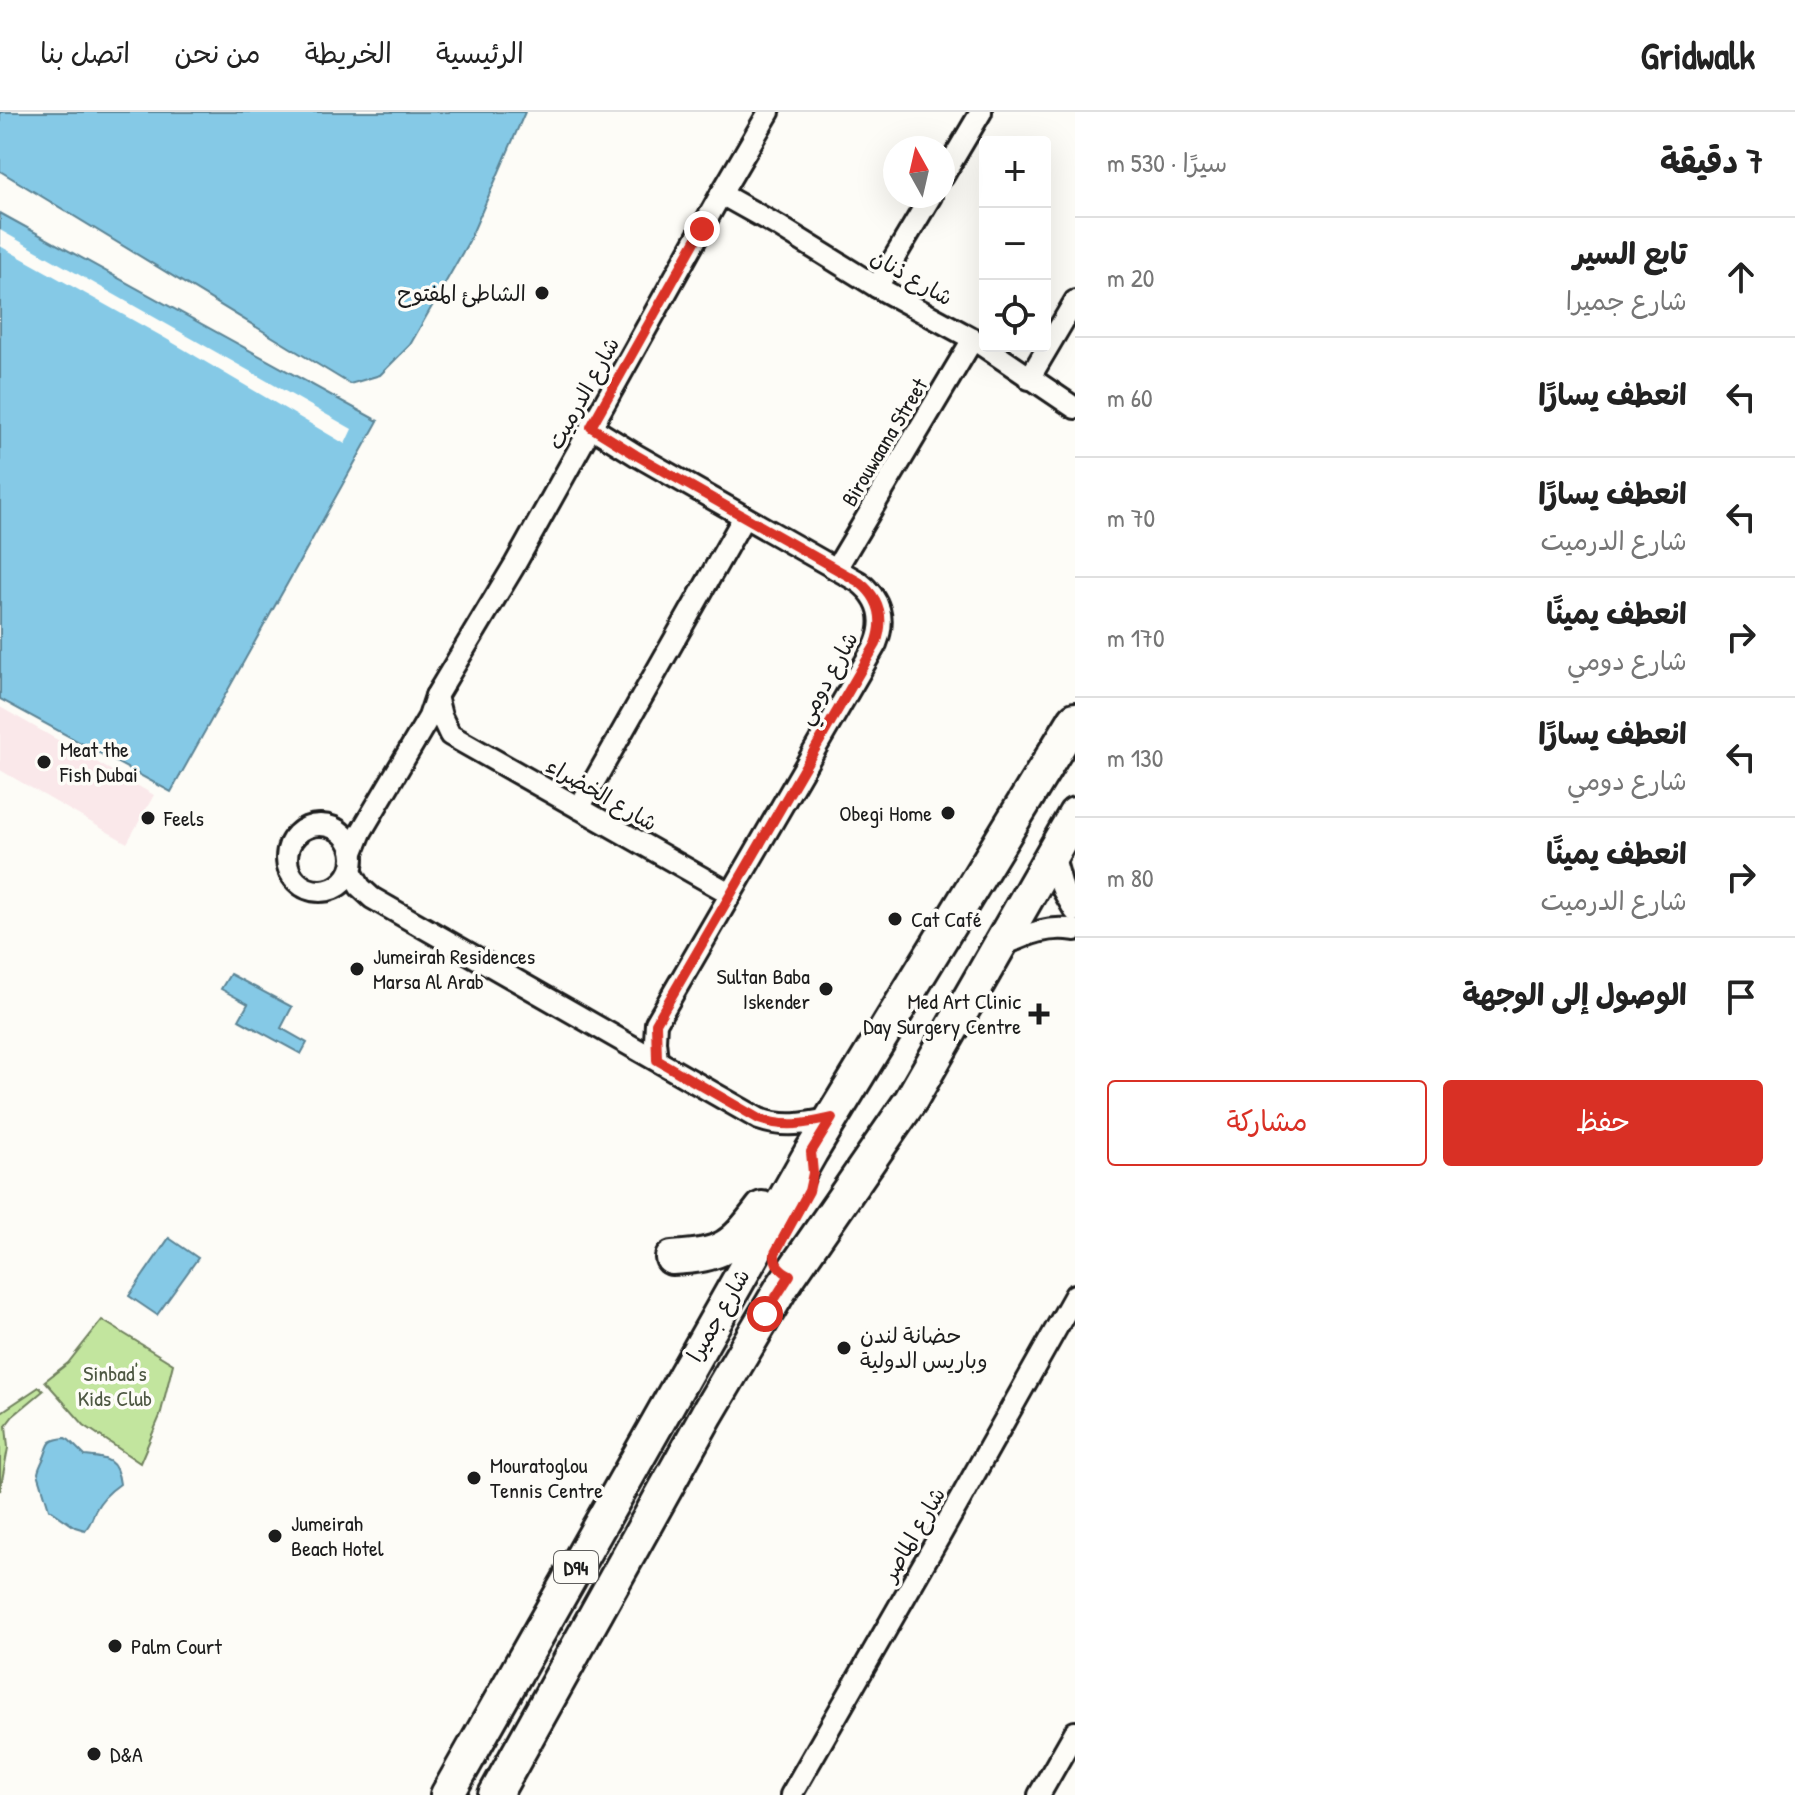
<!DOCTYPE html>
<html lang="ar">
<head>
<meta charset="utf-8">
<style>
	:root { --surface:#fff; --page:#f2f2f2; --text:#222; --muted:#767676; --line:#e0e0e0; --accent:#d93025 }
	body { margin:0; font-family:"Patrick Hand","Playpen Sans Arabic",sans-serif; background:var(--page); color:var(--text); direction:rtl }
	.controls { position:absolute; right:24px; top:24px; display:grid; overflow:hidden; border-radius:8px; box-shadow:0 8px 32px #0002 }
	.controls button { width:72px; height:72px; display:grid; place-items:center; padding:0; border:0; border-bottom:2px solid var(--line); background:var(--surface); color:var(--text); font:40px sans-serif }
	.compass { position:absolute; left:883px; top:24px; width:72px; height:72px; border-radius:50%; background:var(--surface); box-shadow:0 8px 32px #0002; rotate:352deg }
	.stop { position:absolute; width:24px; height:24px; margin:-18px; border:6px solid #d93025; border-radius:50%; background:#fff }
	.stop.end { background:#d93025; border-color:#fff; box-shadow:0 2px 8px #0008 }
	.list { margin:0; padding:0; list-style:none }
	h2 { display:flex; justify-content:space-between; align-items:center; height:104px; margin:0; padding:0 32px; font-size:34px }
	h2 small { font-size:26px; font-weight:400; color:var(--muted) }
	.list li { display:grid; grid-template-columns:52px 1fr auto; gap:24px; align-items:center; box-sizing:border-box; height:120px; padding:0 32px; border-top:2px solid var(--line) }
	.list b { display:block; font-size:30px; white-space:nowrap }
	.list p { margin:0; font-size:26px; white-space:nowrap; color:var(--muted) }
	.list em { font-size:26px; font-style:normal; color:var(--muted) }
	.actions { display:flex; gap:16px; padding:24px 32px }
	.actions a { flex:1; padding:18px 0; border:2px solid var(--accent); border-radius:8px; text-align:center; font-size:28px; color:var(--accent) }
	.actions .main { background:var(--accent); color:#fff }
	.icon { flex:none; width:44px; height:44px; fill:none; stroke:currentColor; stroke-width:2; stroke-linecap:round; stroke-linejoin:round }
	.map { position:relative; flex:none; width:1075px; height:1683px; overflow:hidden; direction:ltr }
	header { display:flex; align-items:center; gap:48px; box-sizing:border-box; height:112px; padding:0 40px; background:var(--surface); border-bottom:2px solid var(--line) }
	header strong { font-size:38px }
	nav { display:flex; gap:44px; margin-inline-start:auto; font-size:28px }
	main { display:flex }
	aside { flex:1; background:var(--surface) }
	.map>svg:first-child { display:block }
	.built { fill:#fae8ea }
	.green { fill:#c2e59e; stroke:#6f805d; stroke-width:2 }
	.water { fill:#85c9e6; stroke:#5b8495; stroke-width:2 }
	.pier { fill:#fdfcf7 }
	.lines { fill:none; stroke-linecap:round; stroke-linejoin:round }
	.street-casing { stroke:#1c1c1c; stroke-width:26 }
	.primary-casing { stroke:#1c1c1c; stroke-width:38 }
	.street { stroke:#fdfcf7; stroke-width:20 }
	.primary { stroke:#fdfcf7; stroke-width:32 }
	.route { stroke:#d93025; stroke-width:10 }
	.poi-dot { fill:#1c1c1c; stroke:#fdfcf7; stroke-width:3 }
	.labels { text-anchor:middle; dominant-baseline:central; stroke-width:7; stroke-linejoin:round; paint-order:stroke }
	.shield { fill:#fdfcf7; stroke:#605f5e; stroke-width:2 }
	.shield-label { font-size:20px; font-weight:bold; fill:#1c1c1c }
	.street-label { font-size:22px; fill:#1c1c1c; stroke:#fdfcf7 }
	.poi-label { font-size:22px; fill:#1c1c1c; stroke:#fdfcf7; text-anchor:start }
	.park-label { font-size:22px; fill:#4e5843; stroke:#fdfcf7 }
</style>
</head>
<body>
<header>
<strong>Gridwalk</strong>
<nav><a>الرئيسية</a><a>الخريطة</a><a>من نحن</a><a>اتصل بنا</a></nav>
</header>
<main>
<aside>
<h2>7 دقيقة<small>سيرًا · 530 m</small></h2>
<ul class="list">
<li><svg class="icon" aria-label="ahead" viewBox="0 0 24 24"><path d="M12 20V5M6 11l6-6 6 6"/></svg><div><b>تابع السير</b><p>شارع جميرا</p></div><em>20 m</em></li>
<li><svg class="icon" aria-label="left" viewBox="0 0 24 24"><path d="M17 20v-9H6M10 6l-5 5 5 5"/></svg><div><b>انعطف يسارًا</b></div><em>60 m</em></li>
<li><svg class="icon" aria-label="left" viewBox="0 0 24 24"><path d="M17 20v-9H6M10 6l-5 5 5 5"/></svg><div><b>انعطف يسارًا</b><p>شارع الدرميت</p></div><em>70 m</em></li>
<li><svg class="icon" aria-label="right" viewBox="0 0 24 24"><path d="M7 20v-9h11M14 6l5 5-5 5"/></svg><div><b>انعطف يمينًا</b><p>شارع دومي</p></div><em>170 m</em></li>
<li><svg class="icon" aria-label="left" viewBox="0 0 24 24"><path d="M17 20v-9H6M10 6l-5 5 5 5"/></svg><div><b>انعطف يسارًا</b><p>شارع دومي</p></div><em>130 m</em></li>
<li><svg class="icon" aria-label="right" viewBox="0 0 24 24"><path d="M7 20v-9h11M14 6l5 5-5 5"/></svg><div><b>انعطف يمينًا</b><p>شارع الدرميت</p></div><em>80 m</em></li>
<li><svg class="icon" aria-label="arrive" viewBox="0 0 24 24"><path d="M6 21V4h12l-3 4 3 4H6"/></svg><div><b>الوصول إلى الوجهة</b></div></li>
</ul>
<div class="actions"><a class="main">حفظ</a><a>مشاركة</a></div>
</aside>
<div class="map">
<svg width="1075" height="1683" viewBox="0 0 1075 1683">
	<rect width="100%" height="100%" fill="#fdfcf7"/>
	<filter id="ink" filterUnits="userSpaceOnUse"><feTurbulence type="fractalNoise" baseFrequency=".0125" numOctaves="2"/><feDisplacementMap in="SourceGraphic" scale="16" xChannelSelector="R" yChannelSelector="G"/><feConvolveMatrix kernelMatrix="1 2 1 2 8 2 1 2 1" color-interpolation-filters="sRGB"/></filter>
	<g filter="url(#ink)">
		<polygon class="built" points="0,595 154,683 127,731 0,658"/>
		<g class="green">
			<polygon points="102,1208 173,1252 160,1304 140,1351 84,1313 45,1269 68,1251"/>
			<polygon points="39,1275 43,1279 13,1304 6,1313 8,1336 0,1379 0,1301"/>
		</g>
		<g class="water">
			<polygon points="0,0 525,0 469,129 410,233 380,263 350,272 0,59"/>
			<polygon points="0,101 378,309 171,680 0,587"/>
			<polygon points="230,862 292,895 281,916 307,931 301,942 239,908 248,892 221,877"/>
			<polygon points="169,1126 198,1146 157,1203 129,1184"/>
			<path d="M 65,1326 L 69,1328 L 85,1344 C 107,1346 117,1347 120,1372 C 110,1379 101,1387 95,1399 C 92,1406 91,1412 85,1418 L 75,1415 L 49,1397 L 38,1361 C 39,1356 41,1352 43,1348 C 50,1333 45,1328 65,1326 Z"/>
		</g>
		<polygon class="pier" points="0,118 352,317 345,332 163,225 0,134"/>
		<g class="lines">
			<defs>
				<g id="street">
					<polyline points="943,64 981,0"/>
					<polyline points="721,82 780,115 877,175 973,227 1075,296"/>
					<polyline points="877,175 931,84"/>
					<polyline points="1029,267 1075,189"/>
					<path d="M 591,315 L 636,343 L 859,470 C 880,486 886,507 876,532 L 656,911 L 655,929 L 657,948"/>
					<polyline points="836,457 973,227"/>
					<polyline points="436,584 441,604 450,623 731,782"/>
					<polyline points="579,696 744,405"/>
					<circle cx="320" cy="746" r="33"/>
					<polyline points="353,740 361,720 429,605 436,584 514,454 721,82 769,0"/>
					<polyline points="1053,742 1063,778 1075,799"/>
					<path d="M 351,759 L 360,775 L 372,786 L 759,1007 C 784,1016 806,1012 832,1006"/>
					<path d="M 1001,834 C 1026,823 1047,813 1075,818"/>
					<polyline points="791,1683 939,1425 1075,1183"/>
					<polyline points="1039,1683 1075,1620"/>
				</g>
				<g id="primary">
					<path d="M 672,1146 C 723,1143 732,1136 762,1096"/>
					<polyline points="447,1683 811,1040 1075,607"/>
					<polyline points="495,1683 707,1302 782,1175 911,988 1075,702"/>
				</g>
			</defs>
			<use href="#street" class="street-casing"/>
			<use href="#primary" class="primary-casing"/>
			<use href="#street" class="street"/>
			<use href="#primary" class="primary"/>
		</g>
	</g>
	<g class="lines" filter="url(#ink)">
		<path class="route" d="M 702,117 L 591,315 L 636,343 L 859,470 C 880,486 885,507 876,532 L 656,911 L 657,948 L 759,1007 C 785,1016 806,1012 832,1006 L 811,1040 L 813,1061 L 809,1079 L 775,1141 C 774,1152 780,1158 790,1163 L 765,1202"/>
	</g>
	<g class="poi-dot">
		<circle cx="542" cy="181" r="8"/>
		<circle cx="44" cy="650" r="8"/>
		<circle cx="948" cy="701" r="8"/>
		<circle cx="148" cy="706" r="8"/>
		<circle cx="895" cy="807" r="8"/>
		<circle cx="357" cy="857" r="8"/>
		<circle cx="826" cy="877" r="8"/>
		<path d="M1035 890h8v8h8v8h-8v8h-8v-8h-8v-8h8z"/>
		<circle cx="844" cy="1236" r="8"/>
		<circle cx="474" cy="1366" r="8"/>
		<circle cx="275" cy="1424" r="8"/>
		<circle cx="115" cy="1534" r="8"/>
		<circle cx="94" cy="1642" r="8"/>
	</g>
	<g class="labels">
		<rect class="shield" x="554" y="1439" width="44" height="32" rx="6"/>
		<g class="shield-label">
			<text x="576" y="1455">D94</text>
		</g>
		<g class="street-label">
			<text transform="translate(912 165) rotate(30)">شارع ذنان</text>
			<text transform="translate(583 281) rotate(-61)">شارع الدرميت</text>
			<text transform="translate(884 330) rotate(-59)">Birouwaana Street</text>
			<text transform="translate(827 566) rotate(-61)">شارع دومي</text>
			<text transform="translate(602 682) rotate(30)">شارع الخضراء</text>
			<text transform="translate(718 1203) rotate(-60)">شارع جميرا</text>
			<text transform="translate(913 1422) rotate(-60)">شارع الماصر</text>
		</g>
		<g class="poi-label">
			<text x="526" y="181" text-anchor="end">الشاطئ المفتوح</text>
			<text x="60" y="637">Meat the<tspan x="60" dy="25">Fish Dubai</tspan></text>
			<text x="932" y="701" text-anchor="end">Obegi Home</text>
			<text x="164" y="706">Feels</text>
			<text x="911" y="807">Cat Café</text>
			<text x="373" y="844">Jumeirah Residences<tspan x="373" dy="25">Marsa Al Arab</tspan></text>
			<text x="810" y="864" text-anchor="end">Sultan Baba<tspan x="810" dy="25">Iskender</tspan></text>
			<text x="1021" y="889" text-anchor="end">Med Art Clinic<tspan x="1021" dy="25">Day Surgery Centre</tspan></text>
			<text x="860" y="1223">حضانة لندن<tspan x="860" dy="25">وباريس الدولية</tspan></text>
			<text x="490" y="1353">Mouratoglou<tspan x="490" dy="25">Tennis Centre</tspan></text>
			<text x="291" y="1411">Jumeirah<tspan x="291" dy="25">Beach Hotel</tspan></text>
			<text x="131" y="1534">Palm Court</text>
			<text x="110" y="1642">D&amp;A</text>
		</g>
		<g class="park-label">
			<text x="115" y="1261">Sinbad's<tspan x="115" dy="25">Kids Club</tspan></text>
		</g>
	</g>
</svg>
<div class="controls">
<button>+</button>
<button>−</button>
<button><svg class="icon" aria-label="locate" viewBox="0 0 24 24"><circle cx="12" cy="12" r="6"/><path d="M12 2v4M12 18v4M2 12h4M18 12h4"/></svg></button>
</div>
<svg class="compass" viewBox="-18 -18 36 36"><path d="M0-13l5 13h-10z" fill="#e53935"/><path d="M0 13l5-13h-10z" fill="#767676"/></svg>
<div class="stop" style="left:765px;top:1202px"></div>
<div class="stop end" style="left:702px;top:117px"></div>
</div>
</main>
</body>
</html>
